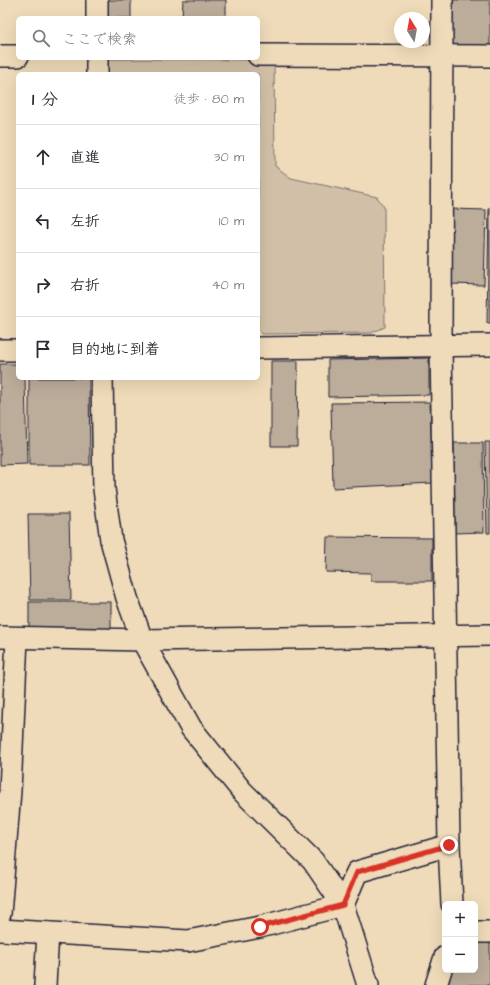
<!DOCTYPE html>
<html lang="ja">
<head>
<meta charset="utf-8">
<style>
	:root { --surface:#fff; --page:#f7f7f7; --text:#2b2b33; --muted:#7c7c81; --line:#e1e1e2 }
	body { margin:0; font-family:"Architects Daughter","Klee One",sans-serif; background:var(--page); color:var(--text) }
	.controls { position:absolute; right:12px; bottom:12px; display:grid; overflow:hidden; border-radius:6px; box-shadow:0 4px 16px #0002 }
	.controls button { width:36px; height:36px; display:grid; place-items:center; padding:0; border:0; border-bottom:1px solid var(--line); background:var(--surface); color:var(--text); font:20px sans-serif }
	.compass { position:absolute; left:394px; top:12px; width:36px; height:36px; border-radius:50%; background:var(--surface); box-shadow:0 4px 16px #0002; rotate:349deg }
	.stop { position:absolute; width:12px; height:12px; margin:-9px; border:3px solid #d93025; border-radius:50%; background:#fff }
	.stop.end { background:#d93025; border-color:#fff; box-shadow:0 1px 4px #0008 }
	.list { margin:0; padding:0; list-style:none }
	h2 { display:flex; justify-content:space-between; align-items:center; height:52px; margin:0; padding:0 16px; font-size:17px }
	h2 small { font-size:13px; font-weight:400; color:var(--muted) }
	.list li { display:grid; grid-template-columns:26px 1fr auto; gap:12px; align-items:center; box-sizing:border-box; height:64px; padding:0 16px; border-top:1px solid var(--line) }
	.list b { display:block; font-size:15px; white-space:nowrap }
	.list em { font-size:13px; font-style:normal; color:var(--muted) }
	.icon { flex:none; width:22px; height:22px; fill:none; stroke:currentColor; stroke-width:2; stroke-linecap:round; stroke-linejoin:round }
	.map { position:relative; flex:none; width:490px; height:985px; overflow:hidden }
	.search { position:absolute; background:var(--surface); box-shadow:0 4px 16px #0002; left:16px; top:16px; width:244px; height:44px; display:flex; align-items:center; gap:10px; box-sizing:border-box; padding:0 14px; border-radius:6px; color:var(--muted); font-size:15px }
	.panel { position:absolute; background:var(--surface); box-shadow:0 4px 16px #0002; left:16px; top:72px; width:244px; height:308px; border-radius:6px }
	.map>svg:first-child { display:block }
	.green { fill:#d1c0a7; stroke:#7a7171 }
	.building { fill:#bcad9a; stroke:#22223b }
	.lines { fill:none; stroke-linecap:round; stroke-linejoin:round }
	.minor-casing { stroke:#22223b; stroke-width:24 }
	.minor { stroke:#efdbb9; stroke-width:21 }
	.route { stroke:#d93025; stroke-width:5 }
</style>
</head>
<body>
<div class="map">
<svg width="490" height="985" viewBox="0 0 490 985">
	<rect width="100%" height="100%" fill="#efdbb9"/>
	<filter id="ink" filterUnits="userSpaceOnUse"><feTurbulence type="fractalNoise" baseFrequency=".025" numOctaves="2"/><feDisplacementMap in="SourceGraphic" scale="8" xChannelSelector="R" yChannelSelector="G"/><feConvolveMatrix kernelMatrix="1 2 1 2 8 2 1 2 1" color-interpolation-filters="sRGB"/></filter>
	<g filter="url(#ink)">
		<polygon class="green" points="108,59 274,60 275,166 291,178 377,197 384,207 385,327 371,333 261,334 258,329 258,74 102,74 102,64"/>
		<g class="building">
			<rect x="103" y="0" width="28" height="18"/>
			<polygon points="183,0 226,0 226,18 182,18"/>
			<polygon points="448,0 490,0 490,48 448,49"/>
			<polygon points="489,208 490,208 490,323 487,323"/>
			<polygon points="451,209 486,210 484,285 450,284"/>
			<polygon points="429,358 429,395 328,397 328,360"/>
			<polygon points="271,361 298,361 297,446 271,446"/>
			<polygon points="0,364 18,364 18,378 25,378 27,464 0,465"/>
			<polygon points="29,378 89,378 90,465 29,465"/>
			<polygon points="430,402 433,483 333,488 331,403"/>
			<polygon points="485,442 490,442 490,533 487,533"/>
			<polygon points="454,443 483,443 484,532 455,533"/>
			<polygon points="28,514 69,514 71,600 30,600"/>
			<polygon points="327,537 432,538 432,581 371,581 371,573 326,572"/>
			<rect x="29" y="602" width="82" height="33"/>
			<polygon points="475,940 490,944 490,985 443,985 447,970 475,970"/>
		</g>
		<g class="lines">
			<defs>
				<g id="minor">
					<polyline points="442,0 441,346 449,845 452,904"/>
					<polyline points="97,18 97,0"/>
					<polyline points="258,55 490,56"/>
					<polyline points="0,56 18,56"/>
					<polyline points="97,58 97,74"/>
					<polyline points="258,348 490,345"/>
					<polyline points="0,350 18,350"/>
					<polyline points="102,378 104,489 111,540 127,598 142,640 191,728 242,791 313,861 343,905 368,985"/>
					<polyline points="0,637 142,640 490,635"/>
					<polyline points="343,905 357,872 449,845"/>
					<polyline points="0,914 10,791 17,638"/>
					<polyline points="0,930 188,941 260,927 343,905"/>
					<polyline points="475,932 490,932"/>
					<polyline points="45,985 48,933"/>
					<polyline points="436,985 445,957"/>
				</g>
			</defs>
			<use href="#minor" class="minor-casing"/>
			<use href="#minor" class="minor"/>
		</g>
	</g>
	<g class="lines" filter="url(#ink)">
		<polyline class="route" points="260,927 343,905 357,872 449,845"/>
	</g>
</svg>
<div class="controls">
<button>+</button>
<button>−</button>
</div>
<svg class="compass" viewBox="-18 -18 36 36"><path d="M0-13l5 13h-10z" fill="#e53935"/><path d="M0 13l5-13h-10z" fill="#7c7c81"/></svg>
<div class="stop" style="left:260px;top:927px"></div>
<div class="stop end" style="left:449px;top:845px"></div>
<div class="search"><svg class="icon" aria-label="search" viewBox="0 0 24 24"><circle cx="10" cy="10" r="6"/><path d="M15 15l6 6"/></svg>ここで検索</div>
<section class="panel">
<h2>1 分<small>徒歩 · 80 m</small></h2>
<ul class="list">
<li><svg class="icon" aria-label="ahead" viewBox="0 0 24 24"><path d="M12 20V5M6 11l6-6 6 6"/></svg><div><b>直進</b></div><em>30 m</em></li>
<li><svg class="icon" aria-label="left" viewBox="0 0 24 24"><path d="M17 20v-9H6M10 6l-5 5 5 5"/></svg><div><b>左折</b></div><em>10 m</em></li>
<li><svg class="icon" aria-label="right" viewBox="0 0 24 24"><path d="M7 20v-9h11M14 6l5 5-5 5"/></svg><div><b>右折</b></div><em>40 m</em></li>
<li><svg class="icon" aria-label="arrive" viewBox="0 0 24 24"><path d="M6 21V4h12l-3 4 3 4H6"/></svg><div><b>目的地に到着</b></div></li>
</ul>
</section>
</div>
</body>
</html>
